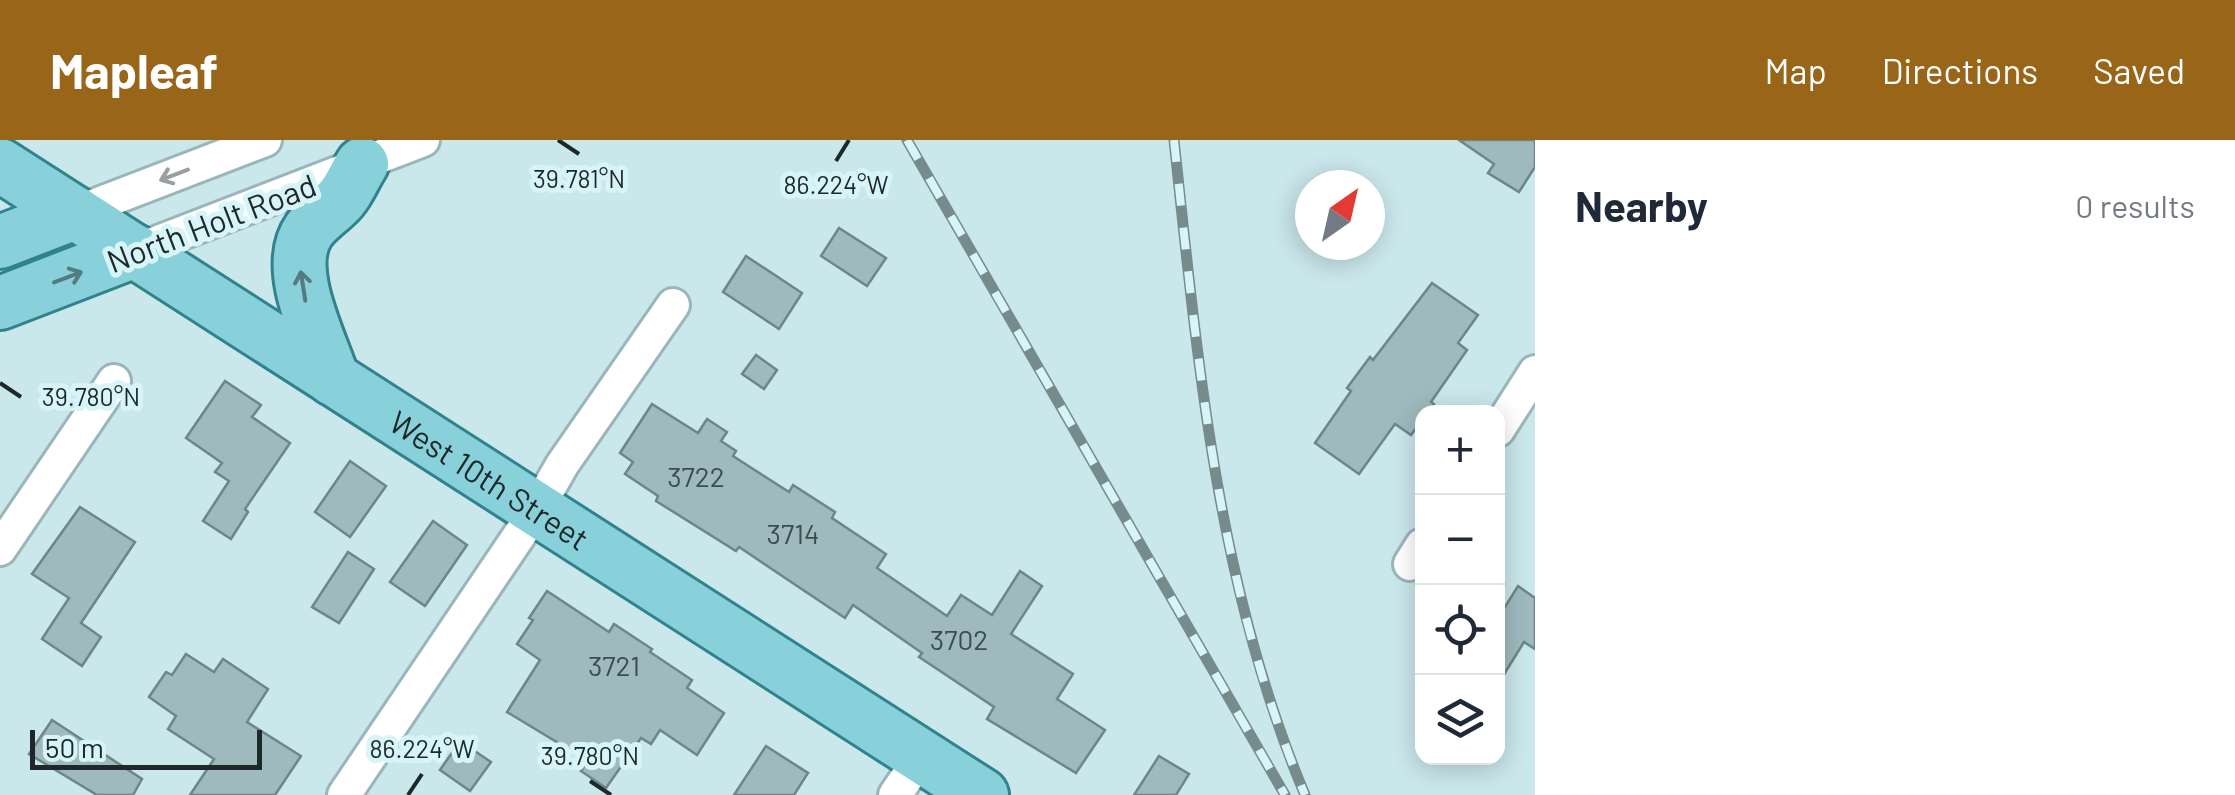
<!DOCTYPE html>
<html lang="en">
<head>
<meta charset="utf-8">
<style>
	:root { --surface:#fff; --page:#f6f6f7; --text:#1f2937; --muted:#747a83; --line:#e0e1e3; --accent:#986519 }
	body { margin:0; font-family:Barlow,sans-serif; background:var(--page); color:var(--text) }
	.controls { position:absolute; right:30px; bottom:30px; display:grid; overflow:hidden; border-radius:20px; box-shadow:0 5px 25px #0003 }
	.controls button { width:90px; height:90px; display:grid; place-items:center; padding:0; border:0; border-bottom:2px solid var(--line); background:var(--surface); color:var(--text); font:50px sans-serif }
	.compass { position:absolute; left:1295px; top:30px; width:90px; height:90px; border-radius:50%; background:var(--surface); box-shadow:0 5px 25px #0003; rotate:34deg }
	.scale { position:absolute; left:30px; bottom:25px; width:232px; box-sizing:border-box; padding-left:10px; border:5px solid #1d2829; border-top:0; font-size:28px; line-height:35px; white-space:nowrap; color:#1d2829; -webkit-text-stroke:8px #d7f4f9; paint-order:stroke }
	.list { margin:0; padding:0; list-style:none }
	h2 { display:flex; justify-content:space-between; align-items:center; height:130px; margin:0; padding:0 40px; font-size:42px }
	h2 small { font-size:32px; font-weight:400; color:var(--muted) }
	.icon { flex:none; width:55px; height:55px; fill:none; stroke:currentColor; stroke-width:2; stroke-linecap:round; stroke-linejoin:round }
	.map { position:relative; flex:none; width:1535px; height:655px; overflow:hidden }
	header { display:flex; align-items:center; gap:60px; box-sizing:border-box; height:140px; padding:0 50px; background:var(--accent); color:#fff }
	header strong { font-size:48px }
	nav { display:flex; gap:55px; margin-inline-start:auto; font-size:35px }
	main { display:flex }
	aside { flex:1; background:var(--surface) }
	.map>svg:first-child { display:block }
	.building { fill:#9ebabe; stroke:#6c868a; stroke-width:2.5 }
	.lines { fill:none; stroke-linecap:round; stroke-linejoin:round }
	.street-casing { stroke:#9ab6bb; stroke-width:38 }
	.primary-casing { stroke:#30828c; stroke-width:58 }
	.street { stroke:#fff; stroke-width:32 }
	.primary { stroke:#89d1da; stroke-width:52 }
	.rail-casing { stroke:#778b8d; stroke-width:11 }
	.rail { stroke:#d7f4f9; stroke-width:8; stroke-dasharray:22; stroke-linecap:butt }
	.oneway { stroke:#999e9f }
	.oneway2 { stroke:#537c82 }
	.ticks { fill:none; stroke:#1d2829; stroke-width:4 }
	.labels { text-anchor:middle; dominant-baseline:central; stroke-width:10; stroke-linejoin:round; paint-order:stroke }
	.number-label { font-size:28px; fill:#3d4c4e }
	.street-label { font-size:32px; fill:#1d2829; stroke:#d7f4f9 }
	.ticks-label { font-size:25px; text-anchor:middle; fill:#1d2829; stroke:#d7f4f9; stroke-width:10; stroke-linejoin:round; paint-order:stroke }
</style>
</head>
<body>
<header>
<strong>Mapleaf</strong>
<nav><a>Map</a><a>Directions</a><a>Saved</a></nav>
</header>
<main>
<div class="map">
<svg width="1535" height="655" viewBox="0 0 1535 655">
	<rect width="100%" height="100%" fill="#cae7eb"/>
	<g class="building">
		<polygon points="1459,0 1535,0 1535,27 1519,52 1488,33 1494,24"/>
		<polygon points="839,88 886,118 867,146 821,116"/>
		<polygon points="746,116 802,153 779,189 723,152"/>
		<polygon points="1432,143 1478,175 1458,203 1467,210 1431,262 1434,264 1428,272 1422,272 1422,280 1411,295 1395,284 1359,334 1315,303 1351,251 1347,248 1370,217 1373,220"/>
		<polygon points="756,215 777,230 764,249 742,234"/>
		<polygon points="225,241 261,265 252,277 290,303 245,369 248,372 231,399 203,381 229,341 215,332 222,323 186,298"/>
		<polygon points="652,264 698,293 707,279 727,292 721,301 736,311 733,316 789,352 793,345 835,372 832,378 886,414 877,428 947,476 961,455 992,475 1020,431 1042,446 1011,494 1073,534 1057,559 1105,590 1076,633 987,579 994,567 919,517 922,513 853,465 845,478 739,407 736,411 656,361 658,356 625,334 633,322 620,313"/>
		<polygon points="350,321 386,346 350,397 315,372"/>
		<polygon points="80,367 135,402 81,483 101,497 82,526 42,499 69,458 32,434"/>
		<polygon points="433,381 467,405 425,466 390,442"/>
		<polygon points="348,412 374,429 339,483 312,467"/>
		<polygon points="1518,446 1535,458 1535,509 1524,502 1498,544 1498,478"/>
		<polygon points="547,451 609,492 614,484 652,509 650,512 692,540 687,548 724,573 697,615 660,590 651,604 641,598 606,648 581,631 588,621 507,572 540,520 517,504 533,480 529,478"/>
		<polygon points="186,514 214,532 223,519 268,549 247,582 301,616 275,655 190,655 214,619 168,589 176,576 149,557 166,532 172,535"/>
		<polygon points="52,580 142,639 133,655 97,655 29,614"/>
		<polygon points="460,601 491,622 470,651 440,630"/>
		<polygon points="766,606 808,633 794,655 734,655"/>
		<polygon points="1159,616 1189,634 1176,655 1134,655"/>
	</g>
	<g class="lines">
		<defs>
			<g id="street">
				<polyline points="75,73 265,0"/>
				<polyline points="135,111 423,0"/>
				<polyline points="1498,290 1535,232"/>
				<polyline points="0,409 114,241"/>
				<polyline points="1410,424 1422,405"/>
				<polyline points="344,655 537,369 562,325 673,165"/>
				<polyline points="895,655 921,617"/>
			</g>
			<g id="primary">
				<path id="s1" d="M 0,25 L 982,655"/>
				<polyline points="0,102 75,73"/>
				<polyline points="0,163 135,111"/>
				<path d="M 333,239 C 320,199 282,128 309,90 C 317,79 328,72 337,63 C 348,53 354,36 362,24"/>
			</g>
		</defs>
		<use href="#street" class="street-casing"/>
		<use href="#primary" class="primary-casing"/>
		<use href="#street" class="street"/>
		<use href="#primary" class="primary"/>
		<defs>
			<g id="rail">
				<polyline points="907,0 1285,655"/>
				<path d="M 1174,0 C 1198,223 1217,446 1305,655"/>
			</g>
		</defs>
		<use href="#rail" class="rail-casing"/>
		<use href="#rail" class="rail"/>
	</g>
	<defs><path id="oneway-shaft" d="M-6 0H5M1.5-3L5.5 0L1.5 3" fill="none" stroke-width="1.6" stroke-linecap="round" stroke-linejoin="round" transform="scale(2.5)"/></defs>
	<use class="oneway" href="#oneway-shaft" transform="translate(174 35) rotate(159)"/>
	<g class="oneway2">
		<use href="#oneway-shaft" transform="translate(68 137) rotate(-21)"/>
		<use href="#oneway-shaft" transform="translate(303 146) rotate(-99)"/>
	</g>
	<path class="ticks" d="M 558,0 L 579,14M 836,21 L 849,0M 0,243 L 21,257M 590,641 L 611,655M 408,655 L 422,634"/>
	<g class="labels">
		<g class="number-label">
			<text x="696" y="336">3722</text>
			<text x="793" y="393">3714</text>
			<text x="959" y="499">3702</text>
			<text x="614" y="525">3721</text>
		</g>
		<g class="street-label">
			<text transform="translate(211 82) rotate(-21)">North Holt Road</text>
			<text stroke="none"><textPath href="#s1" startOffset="582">West 10th Street</textPath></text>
		</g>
	</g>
	<g class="ticks-label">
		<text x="579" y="48">39.781°N</text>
		<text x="836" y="54">86.224°W</text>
		<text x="91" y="266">39.780°N</text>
		<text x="422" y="618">86.224°W</text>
		<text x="590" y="625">39.780°N</text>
	</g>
</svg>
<div class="controls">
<button>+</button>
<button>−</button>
<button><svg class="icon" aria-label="locate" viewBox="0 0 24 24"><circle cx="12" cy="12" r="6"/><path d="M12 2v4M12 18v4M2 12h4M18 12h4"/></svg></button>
<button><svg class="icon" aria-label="layers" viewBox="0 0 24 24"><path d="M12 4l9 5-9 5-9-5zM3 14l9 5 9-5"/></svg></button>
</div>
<svg class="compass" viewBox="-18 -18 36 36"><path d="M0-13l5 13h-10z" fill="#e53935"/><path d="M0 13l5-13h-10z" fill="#747a83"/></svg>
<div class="scale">50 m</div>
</div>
<aside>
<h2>Nearby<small>0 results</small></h2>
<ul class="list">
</ul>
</aside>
</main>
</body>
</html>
